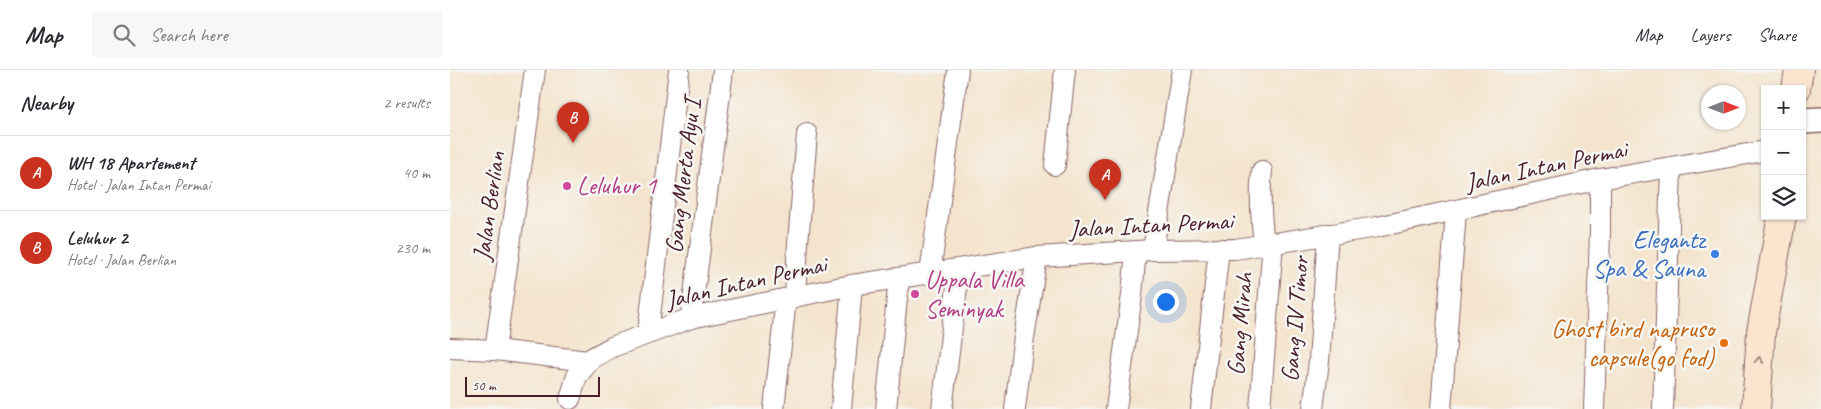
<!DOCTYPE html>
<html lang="en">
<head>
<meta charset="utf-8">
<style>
	:root { --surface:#fff; --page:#f7f7f7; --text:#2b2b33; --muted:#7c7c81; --line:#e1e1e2; --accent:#c8321e }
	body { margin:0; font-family:Caveat,sans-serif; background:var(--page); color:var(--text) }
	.controls { position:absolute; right:15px; top:15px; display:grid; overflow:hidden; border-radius:0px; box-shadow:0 1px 4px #0004 }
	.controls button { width:45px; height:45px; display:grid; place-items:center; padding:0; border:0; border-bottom:1px solid var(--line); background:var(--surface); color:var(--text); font:25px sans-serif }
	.compass { position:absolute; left:1251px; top:15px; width:45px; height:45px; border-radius:50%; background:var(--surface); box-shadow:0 1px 4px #0004; rotate:90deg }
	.scale { position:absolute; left:15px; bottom:12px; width:135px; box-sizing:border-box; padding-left:5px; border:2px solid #4a1f2b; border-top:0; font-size:14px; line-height:18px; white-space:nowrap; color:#4a1f2b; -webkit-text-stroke:4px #f6f6f2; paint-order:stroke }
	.you { position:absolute; left:715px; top:231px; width:18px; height:18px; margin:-12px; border:4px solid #fff; border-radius:50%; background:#1a73e8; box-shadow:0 0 0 8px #1a73e833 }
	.badge { display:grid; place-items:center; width:32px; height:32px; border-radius:50%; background:var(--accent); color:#fff; font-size:16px; font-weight:700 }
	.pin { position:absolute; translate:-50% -41px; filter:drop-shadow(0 1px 2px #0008) }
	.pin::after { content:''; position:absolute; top:26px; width:18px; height:15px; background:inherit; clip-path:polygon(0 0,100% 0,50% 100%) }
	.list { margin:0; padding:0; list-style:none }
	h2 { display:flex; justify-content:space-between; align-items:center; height:65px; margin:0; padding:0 20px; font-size:21px }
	h2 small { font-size:16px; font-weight:400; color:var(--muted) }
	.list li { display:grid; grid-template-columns:32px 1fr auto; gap:15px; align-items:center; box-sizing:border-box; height:75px; padding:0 20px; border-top:1px solid var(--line) }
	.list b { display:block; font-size:19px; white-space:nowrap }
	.list p { margin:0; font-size:16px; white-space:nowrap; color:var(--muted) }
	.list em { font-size:16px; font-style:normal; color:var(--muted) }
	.icon { flex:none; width:28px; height:28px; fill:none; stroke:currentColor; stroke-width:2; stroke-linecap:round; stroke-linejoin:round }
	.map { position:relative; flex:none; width:1371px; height:339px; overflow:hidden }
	header { display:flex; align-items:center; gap:30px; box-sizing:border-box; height:70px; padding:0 25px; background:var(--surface); border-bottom:1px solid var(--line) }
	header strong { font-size:24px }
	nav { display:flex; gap:28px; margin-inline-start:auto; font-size:18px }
	.search { width:350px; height:45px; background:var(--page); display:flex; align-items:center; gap:12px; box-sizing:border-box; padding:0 18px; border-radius:0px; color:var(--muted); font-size:19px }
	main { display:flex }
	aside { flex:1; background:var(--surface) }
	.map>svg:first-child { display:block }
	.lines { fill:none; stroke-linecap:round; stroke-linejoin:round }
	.minor-casing { stroke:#866464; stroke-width:22 }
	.tertiary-casing { stroke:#866464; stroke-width:28 }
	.secondary-casing { stroke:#866464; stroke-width:30 }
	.minor { stroke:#fff; stroke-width:20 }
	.tertiary { stroke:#fff; stroke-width:25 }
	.secondary { stroke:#fce5cf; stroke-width:28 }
	.oneway { stroke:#a3827d }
	.hotel-dot { fill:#d1479c; stroke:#f6f6f2; stroke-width:2 }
	.shop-dot { fill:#3f7fe0; stroke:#f6f6f2; stroke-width:2 }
	.food-dot { fill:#e8710a; stroke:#f6f6f2; stroke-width:2 }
	.labels { text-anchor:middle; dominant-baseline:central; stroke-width:5; stroke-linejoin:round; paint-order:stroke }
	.street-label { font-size:25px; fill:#4a1f2b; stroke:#f6f6f2 }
	.hotel-label { font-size:25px; fill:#b23c85; stroke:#f6f6f2; text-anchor:start }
	.shop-label { font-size:25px; fill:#366cbe; stroke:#f6f6f2; text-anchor:end }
	.food-label { font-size:25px; fill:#c56008; stroke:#f6f6f2; text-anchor:end }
</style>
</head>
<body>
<header>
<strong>Map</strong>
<div class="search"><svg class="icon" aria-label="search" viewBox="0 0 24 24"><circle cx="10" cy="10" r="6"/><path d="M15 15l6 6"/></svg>Search here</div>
<nav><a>Map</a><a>Layers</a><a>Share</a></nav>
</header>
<main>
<aside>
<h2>Nearby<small>2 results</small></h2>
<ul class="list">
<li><span class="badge">A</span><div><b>WH 18 Apartement</b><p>Hotel · Jalan Intan Permai</p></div><em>40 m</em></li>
<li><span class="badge">B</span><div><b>Leluhur 2</b><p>Hotel · Jalan Berlian</p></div><em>230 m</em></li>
</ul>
</aside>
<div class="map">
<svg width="1371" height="339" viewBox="0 0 1371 339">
	<rect width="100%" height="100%" fill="#f6f6f2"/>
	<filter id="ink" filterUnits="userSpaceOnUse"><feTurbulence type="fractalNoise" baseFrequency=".02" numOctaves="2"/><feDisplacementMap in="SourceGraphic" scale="10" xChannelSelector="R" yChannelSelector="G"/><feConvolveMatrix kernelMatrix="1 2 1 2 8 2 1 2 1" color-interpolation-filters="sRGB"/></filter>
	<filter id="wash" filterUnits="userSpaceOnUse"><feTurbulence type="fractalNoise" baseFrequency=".0096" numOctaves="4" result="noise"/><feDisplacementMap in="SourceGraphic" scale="20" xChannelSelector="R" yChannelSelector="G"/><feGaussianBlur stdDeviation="1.12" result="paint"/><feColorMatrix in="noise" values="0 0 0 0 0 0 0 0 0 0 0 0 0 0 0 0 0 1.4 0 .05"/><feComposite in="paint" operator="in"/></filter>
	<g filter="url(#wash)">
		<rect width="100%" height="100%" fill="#f4e4cd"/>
	</g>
	<g filter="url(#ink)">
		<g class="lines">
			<defs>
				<g id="minor">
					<polyline points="605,95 615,0"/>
					<path d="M 812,101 C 809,126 811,149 814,174"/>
					<polyline points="703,180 732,0"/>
					<polyline points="480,204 508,0"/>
					<polyline points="345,227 348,173 357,64"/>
					<polyline points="241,248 273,0"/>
					<polyline points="198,263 229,0"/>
					<polyline points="0,278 45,280 138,291"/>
					<polyline points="45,280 85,0"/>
					<polyline points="120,329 127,306 142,288 162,277 241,248 402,215 587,187 703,180 785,179 927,157 1150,109 1315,81"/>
					<polyline points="324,339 336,229"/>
					<polyline points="391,339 402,215"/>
					<polyline points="436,339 449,208"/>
					<polyline points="492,339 509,200"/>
					<polyline points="565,339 572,280 587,187"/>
					<polyline points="666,339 682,225 686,181"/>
					<polyline points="751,339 769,179"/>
					<polyline points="810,339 823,172"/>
					<polyline points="863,339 869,291 878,164"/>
					<polyline points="991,339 1006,141"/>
					<polyline points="1144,339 1150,162 1150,109"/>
					<polyline points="1213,339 1221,98"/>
				</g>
				<polyline id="tertiary" points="1352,51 1371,50"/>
				<g id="secondary">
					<polyline points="1346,19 1349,0"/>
					<polyline points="1306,339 1311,262 1332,146"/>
				</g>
			</defs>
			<use href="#minor" class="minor-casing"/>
			<use href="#tertiary" class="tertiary-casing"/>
			<use href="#secondary" class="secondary-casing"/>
			<use href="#minor" class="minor"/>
			<use href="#tertiary" class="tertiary"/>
			<use href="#secondary" class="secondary"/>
		</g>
		<defs><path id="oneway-chevron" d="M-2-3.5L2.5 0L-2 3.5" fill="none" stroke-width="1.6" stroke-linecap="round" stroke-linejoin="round" transform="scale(1.25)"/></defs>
		<use class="oneway" href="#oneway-chevron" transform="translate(1309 290) rotate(-85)"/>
	</g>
	<g class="hotel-dot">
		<circle cx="117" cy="116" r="5"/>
		<circle cx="465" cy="224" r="5"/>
	</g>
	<circle class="shop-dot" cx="1265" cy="184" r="5"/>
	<circle class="food-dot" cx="1274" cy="273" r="5"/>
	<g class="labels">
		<g class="street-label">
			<text transform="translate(1096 96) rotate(-12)">Jalan Intan Permai</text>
			<text transform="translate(233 106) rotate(-83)">Gang Merta Ayu I</text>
			<text transform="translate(39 136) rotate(-82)">Jalan Berlian</text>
			<text transform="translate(701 155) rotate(-3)">Jalan Intan Permai</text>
			<text transform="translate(296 212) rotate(-13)">Jalan Intan Permai</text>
			<text transform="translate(845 249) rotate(-85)">Gang IV Timor</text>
			<text transform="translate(790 254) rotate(-85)">Gang Mirah</text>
		</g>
		<g class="hotel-label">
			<text x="127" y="116">Leluhur 1</text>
			<text x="475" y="210">Uppala Villa<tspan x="475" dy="29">Seminyak</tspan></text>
		</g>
		<g class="shop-label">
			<text x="1255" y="170">Elegantz<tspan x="1255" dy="29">Spa &amp; Sauna</tspan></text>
		</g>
		<g class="food-label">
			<text x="1264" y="259">Ghost bird napruso<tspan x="1264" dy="29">capsule(go fod)</tspan></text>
		</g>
	</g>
</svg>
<div class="controls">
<button>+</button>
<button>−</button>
<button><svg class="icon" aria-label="layers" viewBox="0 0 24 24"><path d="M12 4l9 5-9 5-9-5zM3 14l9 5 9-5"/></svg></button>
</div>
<svg class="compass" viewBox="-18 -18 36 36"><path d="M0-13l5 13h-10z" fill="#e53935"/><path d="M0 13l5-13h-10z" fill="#7c7c81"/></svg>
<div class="scale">50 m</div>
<div class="you"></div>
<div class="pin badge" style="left:655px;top:130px">A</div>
<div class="pin badge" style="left:123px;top:73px">B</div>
</div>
</main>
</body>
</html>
